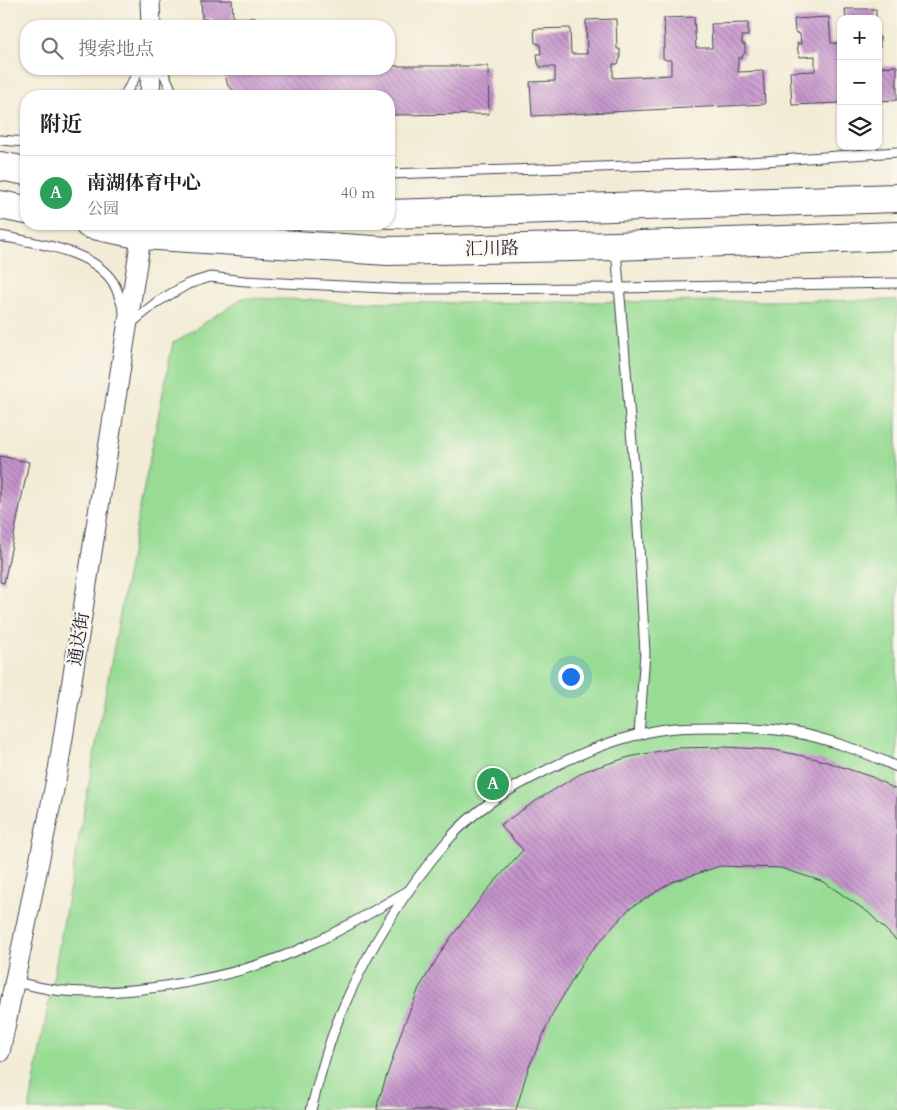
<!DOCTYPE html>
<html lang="zh">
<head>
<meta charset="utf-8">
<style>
	:root { --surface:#fff; --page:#f2f2f2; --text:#222; --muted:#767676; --line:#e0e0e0; --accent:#c8321e }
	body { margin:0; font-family:Cardo,"Noto Serif SC",serif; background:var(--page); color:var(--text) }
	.controls { position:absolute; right:15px; top:15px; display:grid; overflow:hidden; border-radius:10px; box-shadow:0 1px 4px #0004 }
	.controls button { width:45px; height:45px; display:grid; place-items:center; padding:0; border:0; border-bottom:1px solid var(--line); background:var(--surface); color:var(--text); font:25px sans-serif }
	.you { position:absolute; left:570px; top:676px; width:18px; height:18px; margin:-12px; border:4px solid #fff; border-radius:50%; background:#1a73e8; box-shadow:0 0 0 8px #1a73e833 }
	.badge { display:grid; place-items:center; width:32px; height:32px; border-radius:50%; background:var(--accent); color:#fff; font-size:16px; font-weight:700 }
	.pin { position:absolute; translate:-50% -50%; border:2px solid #fff; box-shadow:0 1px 5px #0006 }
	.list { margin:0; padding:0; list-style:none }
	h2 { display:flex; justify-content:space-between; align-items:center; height:65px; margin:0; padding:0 20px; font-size:21px }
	h2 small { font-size:16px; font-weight:400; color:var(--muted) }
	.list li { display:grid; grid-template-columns:32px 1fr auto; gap:15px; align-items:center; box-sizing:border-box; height:75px; padding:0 20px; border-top:1px solid var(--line) }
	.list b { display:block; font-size:19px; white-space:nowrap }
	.list p { margin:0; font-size:16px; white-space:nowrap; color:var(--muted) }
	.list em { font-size:16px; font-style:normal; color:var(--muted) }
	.icon { flex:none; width:28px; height:28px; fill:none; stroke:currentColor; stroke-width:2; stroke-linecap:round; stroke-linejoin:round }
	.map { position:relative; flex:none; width:897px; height:1110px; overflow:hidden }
	.search { position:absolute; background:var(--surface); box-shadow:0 1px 4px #0004; left:20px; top:20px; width:375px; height:55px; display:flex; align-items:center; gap:12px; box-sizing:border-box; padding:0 18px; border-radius:20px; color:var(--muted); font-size:19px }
	.panel { position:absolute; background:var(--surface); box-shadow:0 1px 4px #0004; left:20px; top:90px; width:375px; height:140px; border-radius:20px }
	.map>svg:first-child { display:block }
	.park { fill:#98dc94; stroke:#5d7f68 }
	.building { fill:url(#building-back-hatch) }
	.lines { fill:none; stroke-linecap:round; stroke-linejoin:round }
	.lane-casing { stroke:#414052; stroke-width:11 }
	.street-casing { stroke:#414052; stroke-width:21 }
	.primary-casing { stroke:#414052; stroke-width:30 }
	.lane { stroke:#fff; stroke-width:9 }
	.street { stroke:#fff; stroke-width:19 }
	.primary { stroke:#fff; stroke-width:28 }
	.labels { text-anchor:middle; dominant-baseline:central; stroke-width:4.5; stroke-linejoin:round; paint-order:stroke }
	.street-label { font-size:18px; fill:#22223b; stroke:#fbf7ec }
</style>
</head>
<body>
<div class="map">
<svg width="897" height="1110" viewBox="0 0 897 1110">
	<defs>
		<pattern id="building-back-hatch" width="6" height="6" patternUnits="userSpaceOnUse" patternTransform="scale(1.25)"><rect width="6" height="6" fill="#c492ca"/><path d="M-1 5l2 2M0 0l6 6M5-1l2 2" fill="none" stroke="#9f77a5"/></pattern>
	</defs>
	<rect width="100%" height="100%" fill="#fbf7ec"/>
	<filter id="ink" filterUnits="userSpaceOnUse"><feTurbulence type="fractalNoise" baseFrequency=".02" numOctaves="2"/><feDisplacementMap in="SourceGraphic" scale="10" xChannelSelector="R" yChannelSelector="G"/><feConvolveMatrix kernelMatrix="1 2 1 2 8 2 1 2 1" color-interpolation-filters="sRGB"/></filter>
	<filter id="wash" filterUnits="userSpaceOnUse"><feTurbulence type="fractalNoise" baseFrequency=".0096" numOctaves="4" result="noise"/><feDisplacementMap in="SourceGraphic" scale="20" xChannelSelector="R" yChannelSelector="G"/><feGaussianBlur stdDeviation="1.12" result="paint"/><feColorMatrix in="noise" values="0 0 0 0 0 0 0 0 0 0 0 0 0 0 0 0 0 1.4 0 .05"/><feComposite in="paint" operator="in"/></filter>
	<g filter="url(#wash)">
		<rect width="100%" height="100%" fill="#f2ecd6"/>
		<polygon class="park" points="243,298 429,303 897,300 897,1110 29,1110 136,527 173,343"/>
		<g id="blocks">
			<g class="building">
				<polygon points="201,0 232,0 233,18 256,18 257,26 213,26 213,19 202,19"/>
				<polygon points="845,9 876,9 876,19 846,19"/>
				<polygon points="694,17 696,48 712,48 711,24 748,23 748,36 742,36 742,44 745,44 745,53 742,56 743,58 738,58 738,72 763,71 765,104 532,116 530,82 555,81 555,67 540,67 538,63 537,54 541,54 540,44 535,43 534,29 570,28 571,54 587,54 586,20 616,19 617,49 620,49 620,59 618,64 613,64 613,78 671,75 671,60 666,60 663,58 663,48 665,48 664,18"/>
				<polygon points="829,17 831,43 841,43 841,103 792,105 790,72 815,71 815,56 800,57 798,52 797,43 801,44 800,34 795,32 794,19"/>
				<polygon points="878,37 880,37 880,48 878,50"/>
				<polygon points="389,66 488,66 489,114 389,115 389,96 241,96 228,86 224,71 215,71 215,69 324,69 324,72 333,72 333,69 389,69"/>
				<polygon points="897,66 897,100 878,101 878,67"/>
				<polygon points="0,456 29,462 4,583 0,582"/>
				<polygon points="726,747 775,750 821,760 872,777 897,790 897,941 869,913 824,882 781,868 720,866 672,882 629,909 586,957 553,1013 528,1069 516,1110 377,1110 378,1102 402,1030 419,988 444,947 483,895 523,850 500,825 542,797 585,771 629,757 675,748"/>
			</g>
		</g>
	</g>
	<g filter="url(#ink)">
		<use href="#blocks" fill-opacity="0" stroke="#414052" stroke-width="1"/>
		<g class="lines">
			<defs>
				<g id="lane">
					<polyline points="162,69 174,96"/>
					<polyline points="124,96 140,69"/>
					<polyline points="0,140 26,142"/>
					<polyline points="389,174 749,162 897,152"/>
					<path d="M 0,236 C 35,243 87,249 110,278 C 118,287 121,303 125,314"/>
					<polyline points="616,249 636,491 645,653 639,735"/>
					<polyline points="130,324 157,302 188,284 210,277 245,281 404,289 619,288 897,283"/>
					<path d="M 15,982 C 31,985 48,990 64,991 C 136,997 246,976 311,944 C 345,929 376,909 408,891"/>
					<path d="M 311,1110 C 320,1075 329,1041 343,1008 C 369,948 406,889 448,840 C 474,810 507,790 541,773 C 574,756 608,741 645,733 C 668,727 692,727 716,727 C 741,727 767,728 791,732 C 823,737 868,753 897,767"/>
				</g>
				<g id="street">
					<polyline points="150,0 151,26"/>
					<polyline points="150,96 151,69"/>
					<polyline points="0,1052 58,770 143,225"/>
				</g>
				<g id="primary">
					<polyline points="0,166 26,171"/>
					<polyline points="0,205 26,210"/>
					<polyline points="389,214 897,198"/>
					<polyline points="89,224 142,235 388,251 615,246 897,236"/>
				</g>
			</defs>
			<use href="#lane" class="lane-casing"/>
			<use href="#street" class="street-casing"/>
			<use href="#primary" class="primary-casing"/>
			<use href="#lane" class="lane"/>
			<use href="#street" class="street"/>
			<use href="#primary" class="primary"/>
		</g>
	</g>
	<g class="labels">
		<g class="street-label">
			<text transform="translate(492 249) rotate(-1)">汇川路</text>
			<text transform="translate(79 639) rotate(-81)">通达街</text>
		</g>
	</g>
</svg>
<div class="controls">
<button>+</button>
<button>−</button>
<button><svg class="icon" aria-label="layers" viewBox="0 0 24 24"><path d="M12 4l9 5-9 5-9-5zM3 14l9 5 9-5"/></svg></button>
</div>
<div class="you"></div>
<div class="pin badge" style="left:493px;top:784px;background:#2e9e5b">A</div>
<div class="search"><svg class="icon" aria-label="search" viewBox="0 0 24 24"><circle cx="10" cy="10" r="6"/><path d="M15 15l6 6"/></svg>搜索地点</div>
<section class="panel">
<h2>附近<small></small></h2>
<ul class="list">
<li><span class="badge" style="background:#2e9e5b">A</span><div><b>南湖体育中心</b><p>公园</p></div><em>40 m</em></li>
</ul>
</section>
</div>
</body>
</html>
